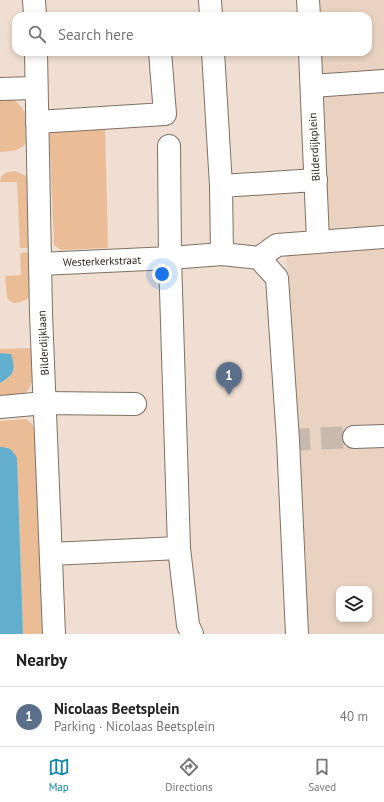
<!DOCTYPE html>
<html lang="en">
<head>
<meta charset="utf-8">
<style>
	:root { --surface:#fff; --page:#f2f2f2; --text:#222; --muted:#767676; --line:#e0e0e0; --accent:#0d86aa }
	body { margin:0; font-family:"PT Sans",sans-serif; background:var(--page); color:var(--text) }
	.controls { position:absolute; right:12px; bottom:12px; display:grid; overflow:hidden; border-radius:8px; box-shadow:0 2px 6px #0003 }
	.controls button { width:36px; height:36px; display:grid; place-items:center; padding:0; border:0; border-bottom:1px solid var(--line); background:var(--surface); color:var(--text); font:20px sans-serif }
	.you { position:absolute; left:162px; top:274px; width:14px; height:14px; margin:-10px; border:3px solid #fff; border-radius:50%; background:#1a73e8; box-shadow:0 0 0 6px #1a73e833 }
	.badge { display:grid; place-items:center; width:26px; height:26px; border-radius:50%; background:var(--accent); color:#fff; font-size:13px; font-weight:700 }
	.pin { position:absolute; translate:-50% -33px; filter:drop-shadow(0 1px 2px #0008) }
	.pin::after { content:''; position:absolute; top:21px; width:14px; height:12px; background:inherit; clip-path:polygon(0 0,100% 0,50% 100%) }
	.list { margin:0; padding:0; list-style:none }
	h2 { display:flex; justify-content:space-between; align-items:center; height:52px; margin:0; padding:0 16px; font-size:17px }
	h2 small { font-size:13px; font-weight:400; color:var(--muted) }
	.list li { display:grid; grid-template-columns:26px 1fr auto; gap:12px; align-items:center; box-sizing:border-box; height:60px; padding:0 16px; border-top:1px solid var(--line) }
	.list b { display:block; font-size:15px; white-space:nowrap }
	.list p { margin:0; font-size:13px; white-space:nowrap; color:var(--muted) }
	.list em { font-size:13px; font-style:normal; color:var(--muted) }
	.icon { flex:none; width:22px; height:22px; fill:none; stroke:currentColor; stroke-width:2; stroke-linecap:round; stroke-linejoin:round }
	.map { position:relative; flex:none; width:384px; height:634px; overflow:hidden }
	.search { position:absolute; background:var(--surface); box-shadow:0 2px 6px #0003; left:12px; right:12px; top:12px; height:44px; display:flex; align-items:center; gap:10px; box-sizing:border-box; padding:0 14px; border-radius:12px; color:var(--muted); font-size:15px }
	.sheet { height:112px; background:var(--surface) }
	nav { display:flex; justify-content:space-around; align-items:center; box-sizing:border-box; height:56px; border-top:1px solid var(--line); background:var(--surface); font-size:11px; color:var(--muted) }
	nav a { display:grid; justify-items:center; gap:2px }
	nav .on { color:var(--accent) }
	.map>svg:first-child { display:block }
	.built { fill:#e9d3c0; fill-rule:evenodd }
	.green { fill:#ebbd97 }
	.water { fill:#62aecd }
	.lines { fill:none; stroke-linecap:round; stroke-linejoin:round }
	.minor-tunnel { stroke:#c8b9ae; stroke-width:22; stroke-dasharray:22 11; stroke-linecap:butt }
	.minor-casing { stroke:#7f7065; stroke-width:24 }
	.minor { stroke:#fff; stroke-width:22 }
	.labels { text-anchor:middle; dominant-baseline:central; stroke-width:3; stroke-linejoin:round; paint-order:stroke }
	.street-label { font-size:11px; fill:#2b2520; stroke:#fff }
</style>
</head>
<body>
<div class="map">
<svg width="384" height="634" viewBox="0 0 384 634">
	<rect width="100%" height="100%" fill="#efded1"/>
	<path class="built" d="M 315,0 L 384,0 L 384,634 L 308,634 L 286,249 L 328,245 L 318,52 L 368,52 L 368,16 L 315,16 ZM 339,589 L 369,589 L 369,619 L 339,619 Z"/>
	<g class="green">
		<path d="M 6,98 L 17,102 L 25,112 L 26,143 C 18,152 12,151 0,152 L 0,99 Z"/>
		<polygon points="105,125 108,248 61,250 54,245 49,126"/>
		<path d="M 15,171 L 26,176 L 28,179 L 30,248 L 20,248 L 17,182 L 0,182 C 1,173 7,172 15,171 Z"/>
		<path d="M 31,252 L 30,297 C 23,302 13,307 7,298 L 5,276 L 21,275 L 20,253 Z"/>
		<path d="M 34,348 C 34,365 38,392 16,397 C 11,398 5,398 0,399 L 0,383 L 10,377 L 0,353 L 0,349 Z"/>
		<polygon points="26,419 32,424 35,431 45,634 23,634 17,458 7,447 0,447 0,421"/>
	</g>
	<g class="water">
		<path d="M 0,353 L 11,354 C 16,370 14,375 0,383 Z"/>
		<path d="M 0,447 C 9,447 13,450 17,458 L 23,634 L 0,634 Z"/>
	</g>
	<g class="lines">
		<polyline class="minor-tunnel" points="288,440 354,437"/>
		<defs>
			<g id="minor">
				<polyline points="34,0 35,16"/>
				<polyline points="210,0 211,16"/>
				<polyline points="308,0 309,16"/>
				<polyline points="36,52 41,314 54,634"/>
				<polyline points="213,52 221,186"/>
				<polyline points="310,52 318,241"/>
				<polyline points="312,86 384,81"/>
				<polyline points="0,89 36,88"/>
				<polyline points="37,122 165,114 160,52"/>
				<polyline points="169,146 170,258 179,548 188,625 192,634"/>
				<polyline points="222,254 221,186 316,180"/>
				<polyline points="259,258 277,245 384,237"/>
				<polyline points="40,264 170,258 222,254 259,258 277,278 288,440 297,634"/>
				<polyline points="0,407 45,403 135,404"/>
				<polyline points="354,437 384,436"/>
				<polyline points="51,554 179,548"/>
			</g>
		</defs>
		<use href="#minor" class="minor-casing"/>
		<use href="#minor" class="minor"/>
	</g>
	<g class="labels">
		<g class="street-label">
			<text transform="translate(314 147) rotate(-93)">Bilderdijkplein</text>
			<text transform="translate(102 261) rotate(-2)">Westerkerkstraat</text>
			<text transform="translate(43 343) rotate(-93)">Bilderdijklaan</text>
		</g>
	</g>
</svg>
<div class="controls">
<button><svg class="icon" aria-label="layers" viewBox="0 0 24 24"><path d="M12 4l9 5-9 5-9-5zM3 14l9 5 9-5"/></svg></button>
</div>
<div class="you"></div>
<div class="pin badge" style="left:229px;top:395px;background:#5c6f8a">1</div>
<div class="search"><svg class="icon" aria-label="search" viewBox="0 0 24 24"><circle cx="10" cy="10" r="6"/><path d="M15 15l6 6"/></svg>Search here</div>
</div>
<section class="sheet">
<h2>Nearby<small></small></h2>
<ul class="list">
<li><span class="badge" style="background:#5c6f8a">1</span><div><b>Nicolaas Beetsplein</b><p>Parking · Nicolaas Beetsplein</p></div><em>40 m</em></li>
</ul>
</section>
<nav>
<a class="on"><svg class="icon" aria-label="map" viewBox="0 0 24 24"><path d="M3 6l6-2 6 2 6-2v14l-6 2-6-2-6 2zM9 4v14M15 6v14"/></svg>Map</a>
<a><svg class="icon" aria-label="directions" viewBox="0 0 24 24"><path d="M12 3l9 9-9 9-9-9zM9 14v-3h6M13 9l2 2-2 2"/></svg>Directions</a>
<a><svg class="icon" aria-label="saved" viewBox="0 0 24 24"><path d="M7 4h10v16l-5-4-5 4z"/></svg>Saved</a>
</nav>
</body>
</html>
